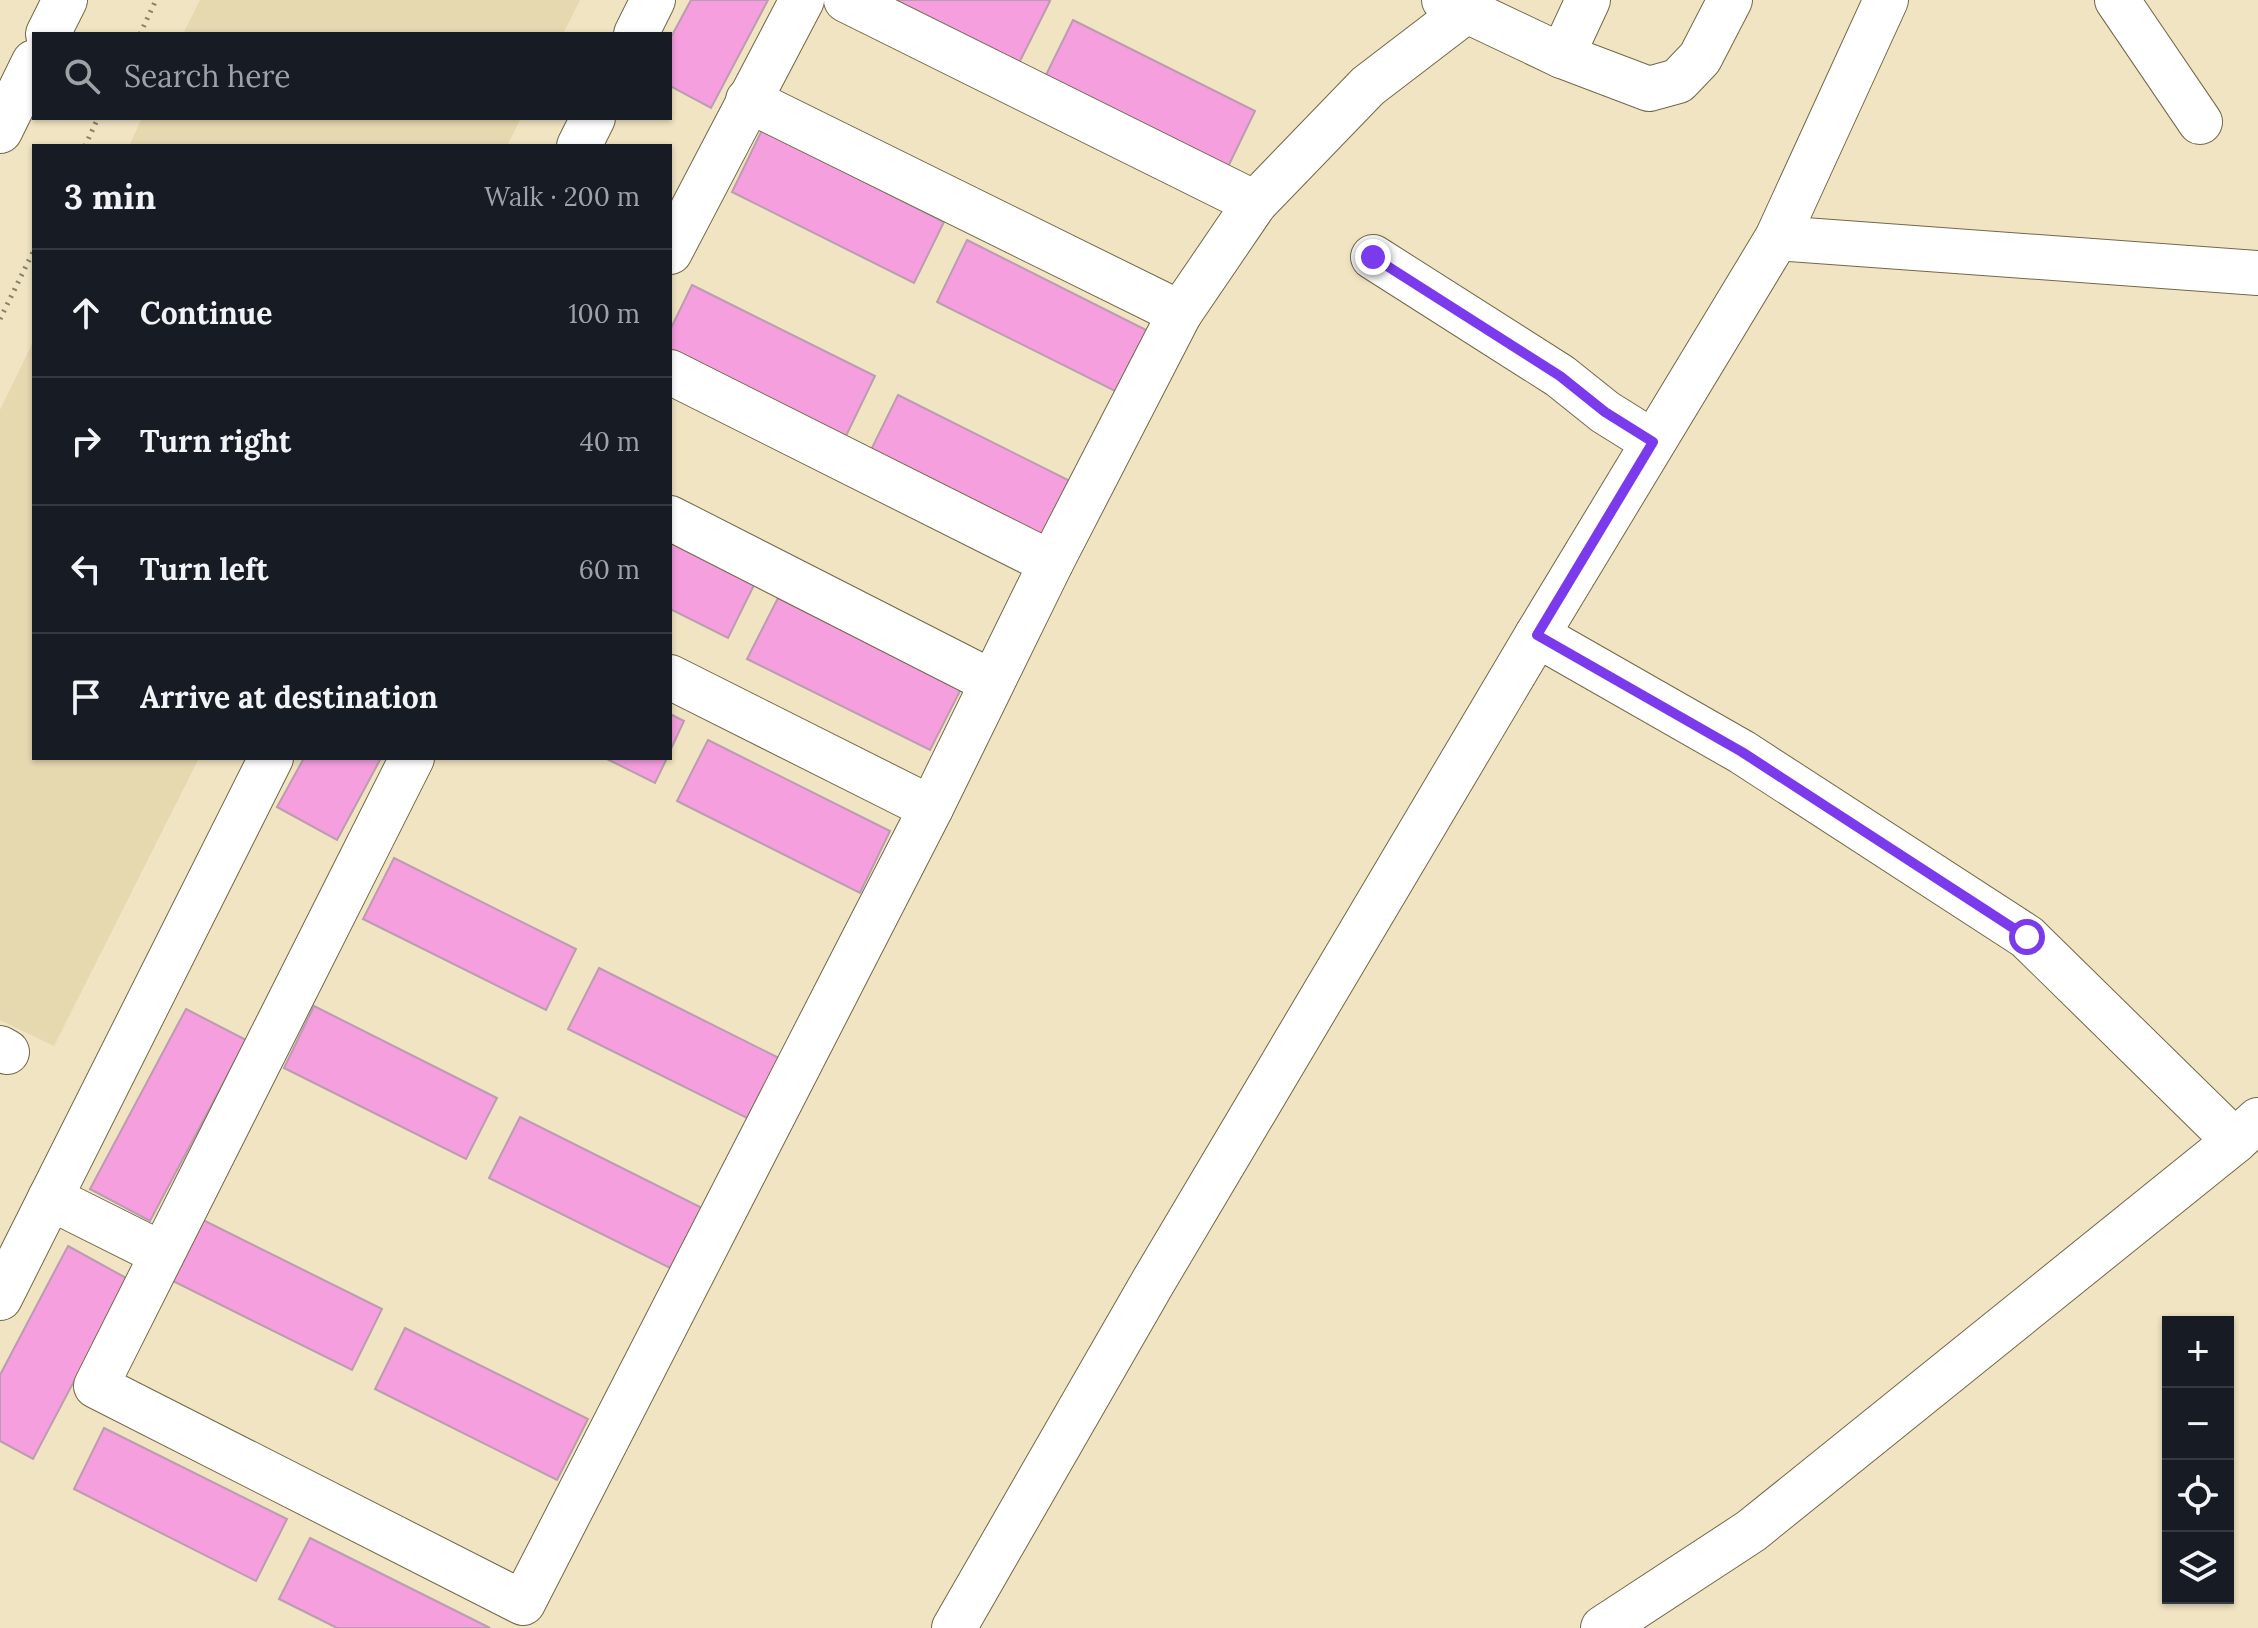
<!DOCTYPE html>
<html lang="en">
<head>
<meta charset="utf-8">
<style>
	:root { --surface:#171b24; --page:#242831; --text:#f1f3f6; --muted:#9ea1a6; --line:#363941 }
	body { margin:0; font-family:Lora,serif; background:var(--page); color:var(--text) }
	.controls { position:absolute; right:24px; bottom:24px; display:grid; overflow:hidden; border-radius:0px; box-shadow:0 2px 6px #0004 }
	.controls button { width:72px; height:72px; display:grid; place-items:center; padding:0; border:0; border-bottom:2px solid var(--line); background:var(--surface); color:var(--text); font:40px sans-serif }
	.stop { position:absolute; width:24px; height:24px; margin:-18px; border:6px solid #7c3aed; border-radius:50%; background:#fff }
	.stop.end { background:#7c3aed; border-color:#fff; box-shadow:0 2px 8px #0008 }
	.list { margin:0; padding:0; list-style:none }
	h2 { display:flex; justify-content:space-between; align-items:center; height:104px; margin:0; padding:0 32px; font-size:34px }
	h2 small { font-size:26px; font-weight:400; color:var(--muted) }
	.list li { display:grid; grid-template-columns:52px 1fr auto; gap:24px; align-items:center; box-sizing:border-box; height:128px; padding:0 32px; border-top:2px solid var(--line) }
	.list b { display:block; font-size:30px; white-space:nowrap }
	.list em { font-size:26px; font-style:normal; color:var(--muted) }
	.icon { flex:none; width:44px; height:44px; fill:none; stroke:currentColor; stroke-width:2; stroke-linecap:round; stroke-linejoin:round }
	.map { position:relative; flex:none; width:2258px; height:1628px; overflow:hidden }
	.search { position:absolute; background:var(--surface); box-shadow:0 2px 6px #0004; left:32px; top:32px; width:640px; height:88px; display:flex; align-items:center; gap:20px; box-sizing:border-box; padding:0 28px; border-radius:0px; color:var(--muted); font-size:30px }
	.panel { position:absolute; background:var(--surface); box-shadow:0 2px 6px #0004; left:32px; top:144px; width:640px; height:616px; border-radius:0px }
	.map>svg:first-child { display:block }
	.built { fill:#e6d8af }
	.building { fill:#f59fde; stroke:#bb9cb1; stroke-width:2 }
	.lines { fill:none; stroke-linecap:round; stroke-linejoin:round }
	.minor-casing { stroke:#726849; stroke-width:46 }
	.path { stroke:#898169; stroke-width:5; stroke-dasharray:2 6; stroke-linecap:butt }
	.minor { stroke:#fff; stroke-width:44 }
	.route { stroke:#7c3aed; stroke-width:10 }
</style>
</head>
<body>
<div class="map">
<svg width="2258" height="1628" viewBox="0 0 2258 1628">
	<rect width="100%" height="100%" fill="#f0e4c2"/>
	<g class="built">
		<polygon points="200,0 580,0 563,34 183,34"/>
		<polygon points="142,118 521,118 507,146 129,146"/>
		<polygon points="34,340 34,758 199,758 54,1046 0,1020 0,410"/>
	</g>
	<g class="building">
		<polygon points="691,0 768,0 711,108 670,86 670,39"/>
		<polygon points="893,0 1047,0 1050,1 1019,63"/>
		<polygon points="1073,20 1255,111 1225,173 1043,81"/>
		<polygon points="762,130 944,222 914,283 732,192"/>
		<polygon points="967,240 1150,332 1119,393 937,302"/>
		<polygon points="692,285 875,376 845,438 670,350 670,330"/>
		<polygon points="898,395 1080,486 1050,548 868,456"/>
		<polygon points="670,533 758,577 728,638 670,609"/>
		<polygon points="778,598 961,689 930,750 747,659"/>
		<polygon points="670,714 684,721 670,751"/>
		<polygon points="708,740 890,831 860,893 677,801"/>
		<polygon points="304,758 381,758 337,840 277,807"/>
		<polygon points="605,758 667,758 655,783"/>
		<polygon points="394,858 576,949 546,1010 363,919"/>
		<polygon points="599,968 781,1059 751,1120 568,1029"/>
		<polygon points="314,1006 497,1098 466,1159 284,1068"/>
		<polygon points="186,1009 246,1040 150,1221 90,1189"/>
		<polygon points="520,1117 702,1208 672,1269 489,1178"/>
		<polygon points="199,1218 382,1309 352,1370 169,1279"/>
		<polygon points="68,1246 128,1279 33,1459 0,1441 0,1375"/>
		<polygon points="405,1328 588,1419 557,1480 375,1389"/>
		<polygon points="104,1428 287,1519 256,1581 74,1489"/>
		<polygon points="310,1538 490,1628 337,1628 279,1599"/>
	</g>
	<g class="lines">
		<defs>
			<g id="minor">
				<polyline points="846,0 1255,203"/>
				<polyline points="1444,0 1562,56 1649,89 1678,81 1700,58 1730,0"/>
				<polyline points="2117,0 2200,122"/>
				<polyline points="48,34 65,0"/>
				<polyline points="636,34 653,0"/>
				<polyline points="1562,56 1588,0"/>
				<polyline points="748,100 1180,313"/>
				<polyline points="0,131 34,62"/>
				<polyline points="579,146 593,118"/>
				<polyline points="1777,238 2258,273"/>
				<polyline points="670,252 802,0"/>
				<polyline points="1373,257 1560,376 1605,412 1653,442"/>
				<polyline points="670,372 1051,563"/>
				<polyline points="670,518 992,682"/>
				<polyline points="1537,635 1742,752 2027,937 2235,1141"/>
				<polyline points="670,677 931,808"/>
				<polyline points="412,758 96,1386 523,1603 931,808 1051,563 1180,313 1255,203 1368,86 1466,11"/>
				<polyline points="0,1048 7,1052"/>
				<polyline points="50,1198 162,1254"/>
				<polyline points="0,1298 271,758"/>
				<polyline points="954,1628 1153,1282 1537,635 1777,238 1886,0"/>
				<polyline points="1603,1628 1751,1531 2235,1141 2258,1120"/>
			</g>
		</defs>
		<use href="#minor" class="minor-casing"/>
		<g class="path">
			<polyline points="140,34 156,0"/>
			<polyline points="85,146 98,118"/>
			<polyline points="0,319 34,250"/>
		</g>
		<use href="#minor" class="minor"/>
	</g>
	<g class="lines">
		<polyline class="route" points="1373,257 1560,376 1605,412 1653,442 1537,635 1742,752 2027,937"/>
	</g>
</svg>
<div class="controls">
<button>+</button>
<button>−</button>
<button><svg class="icon" aria-label="locate" viewBox="0 0 24 24"><circle cx="12" cy="12" r="6"/><path d="M12 2v4M12 18v4M2 12h4M18 12h4"/></svg></button>
<button><svg class="icon" aria-label="layers" viewBox="0 0 24 24"><path d="M12 4l9 5-9 5-9-5zM3 14l9 5 9-5"/></svg></button>
</div>
<div class="stop" style="left:2027px;top:937px"></div>
<div class="stop end" style="left:1373px;top:257px"></div>
<div class="search"><svg class="icon" aria-label="search" viewBox="0 0 24 24"><circle cx="10" cy="10" r="6"/><path d="M15 15l6 6"/></svg>Search here</div>
<section class="panel">
<h2>3 min<small>Walk · 200 m</small></h2>
<ul class="list">
<li><svg class="icon" aria-label="ahead" viewBox="0 0 24 24"><path d="M12 20V5M6 11l6-6 6 6"/></svg><div><b>Continue</b></div><em>100 m</em></li>
<li><svg class="icon" aria-label="right" viewBox="0 0 24 24"><path d="M7 20v-9h11M14 6l5 5-5 5"/></svg><div><b>Turn right</b></div><em>40 m</em></li>
<li><svg class="icon" aria-label="left" viewBox="0 0 24 24"><path d="M17 20v-9H6M10 6l-5 5 5 5"/></svg><div><b>Turn left</b></div><em>60 m</em></li>
<li><svg class="icon" aria-label="arrive" viewBox="0 0 24 24"><path d="M6 21V4h12l-3 4 3 4H6"/></svg><div><b>Arrive at destination</b></div></li>
</ul>
</section>
</div>
</body>
</html>
